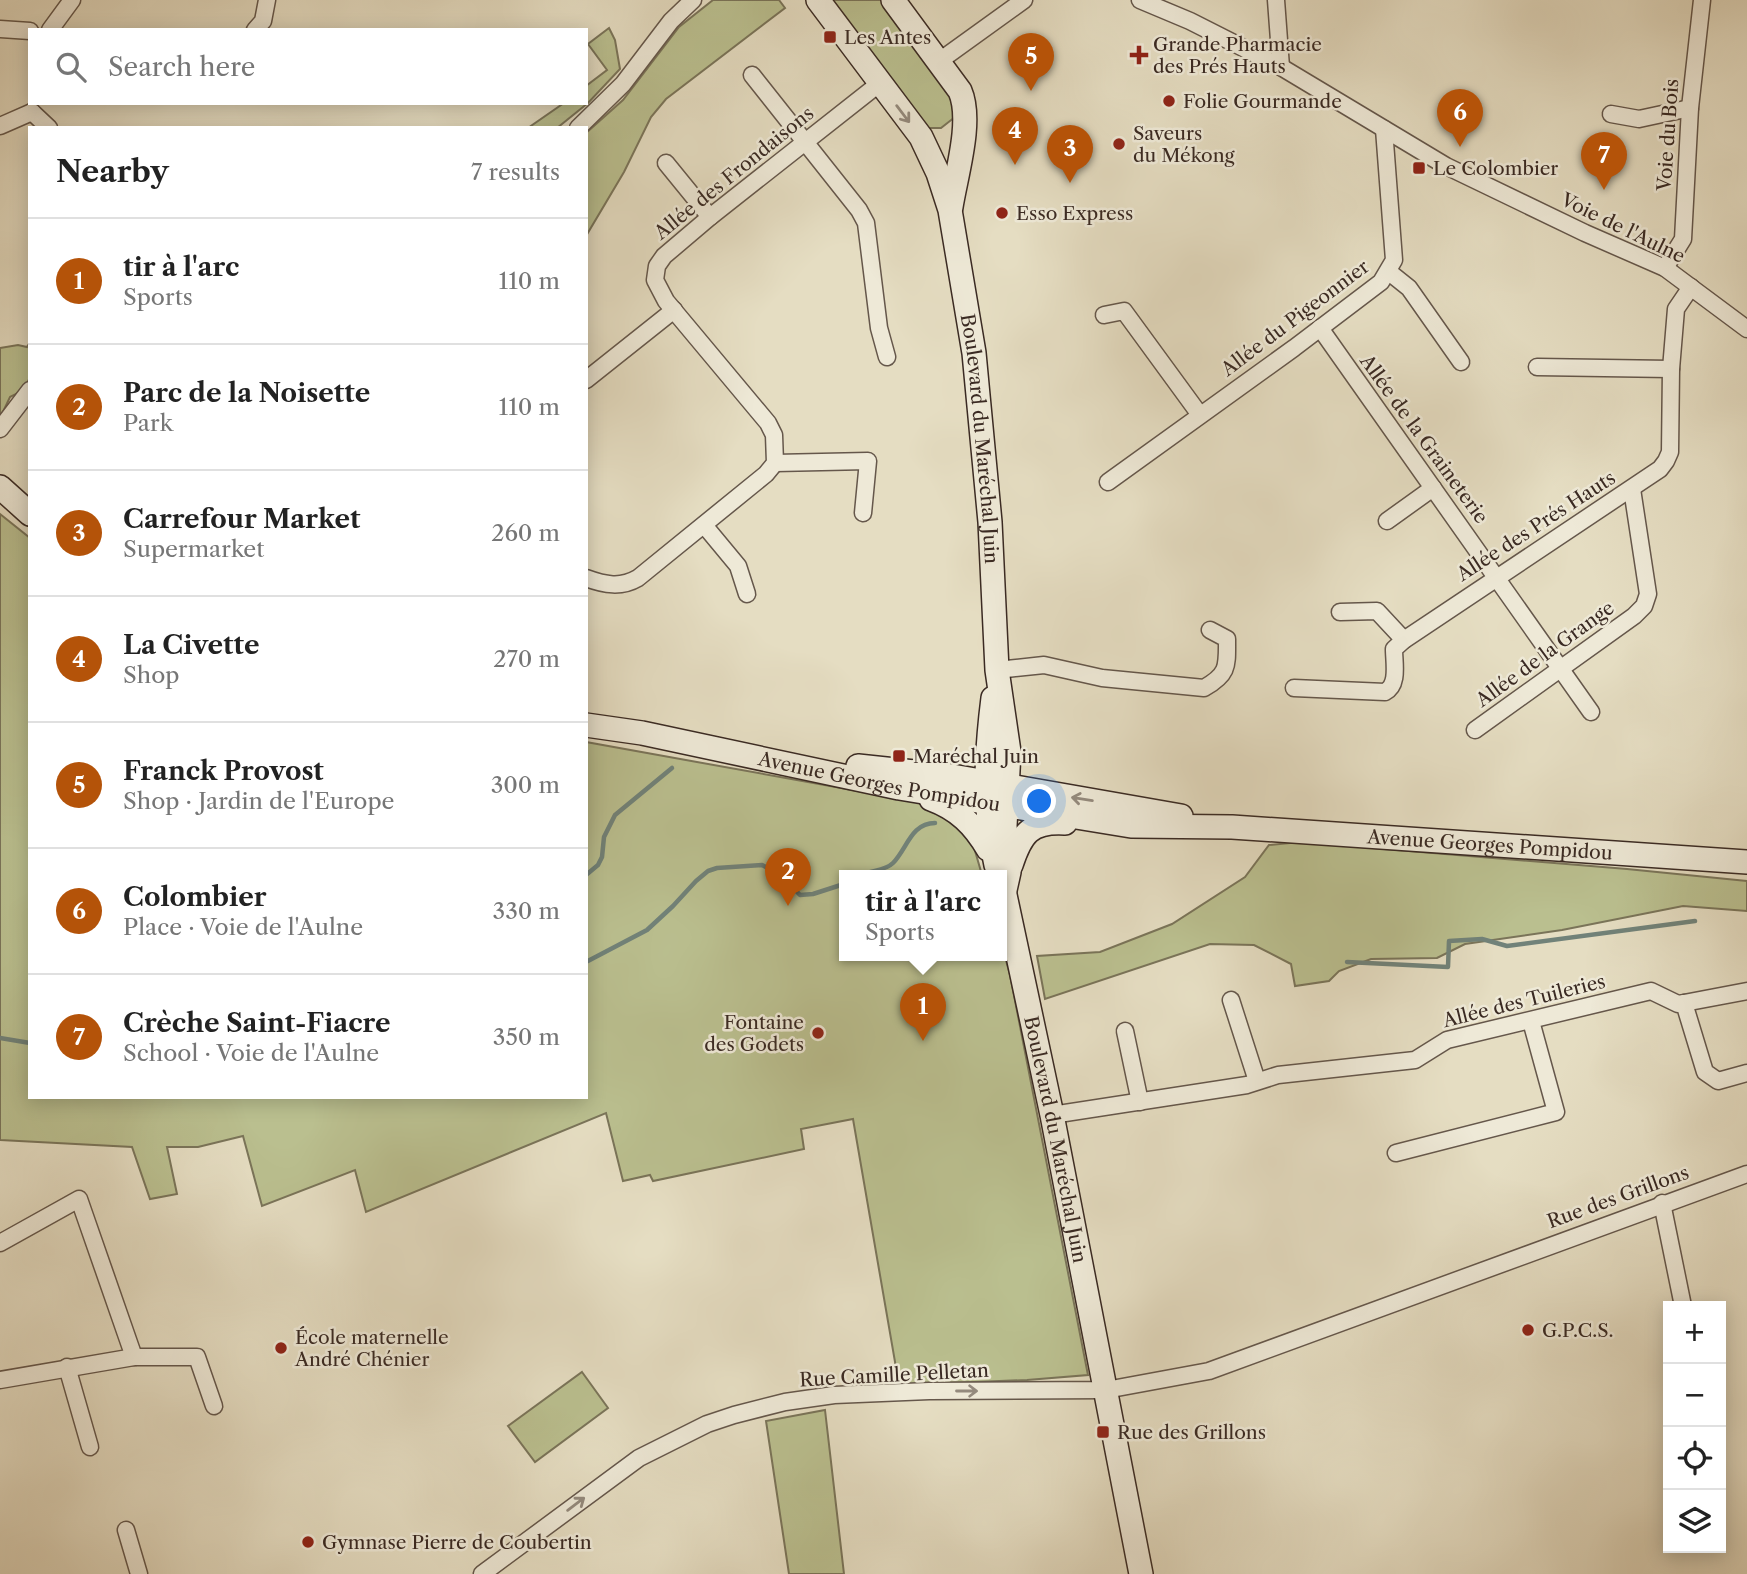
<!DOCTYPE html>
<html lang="en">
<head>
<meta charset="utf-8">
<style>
	:root { --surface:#fff; --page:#f2f2f2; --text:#222; --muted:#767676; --line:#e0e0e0; --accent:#b45309 }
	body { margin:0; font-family:"Libre Caslon Text",serif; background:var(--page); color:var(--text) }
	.controls { position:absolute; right:21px; bottom:21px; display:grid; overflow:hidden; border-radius:0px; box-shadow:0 4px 18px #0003 }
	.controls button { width:63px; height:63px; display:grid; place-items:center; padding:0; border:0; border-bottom:2px solid var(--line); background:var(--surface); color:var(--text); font:35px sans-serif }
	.you { position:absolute; left:1040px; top:802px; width:24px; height:24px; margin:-18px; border:5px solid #fff; border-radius:50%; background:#1a73e8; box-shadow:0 0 0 10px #1a73e833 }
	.badge { display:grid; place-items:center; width:46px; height:46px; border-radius:50%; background:var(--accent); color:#fff; font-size:23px; font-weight:700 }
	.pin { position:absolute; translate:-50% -58px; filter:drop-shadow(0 2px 4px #0008) }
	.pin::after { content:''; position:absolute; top:37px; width:24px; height:21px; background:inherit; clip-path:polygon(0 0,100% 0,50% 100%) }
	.popup { position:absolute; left:839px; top:870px; width:168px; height:91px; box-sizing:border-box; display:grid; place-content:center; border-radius:0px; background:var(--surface); filter:drop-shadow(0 2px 5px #0005); font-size:23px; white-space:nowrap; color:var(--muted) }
	.popup b { font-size:26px; color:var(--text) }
	.popup::after { content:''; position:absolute; left:50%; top:100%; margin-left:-14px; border:14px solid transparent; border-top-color:var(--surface) }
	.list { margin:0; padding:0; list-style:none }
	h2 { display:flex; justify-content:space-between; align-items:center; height:91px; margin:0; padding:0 28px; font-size:30px }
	h2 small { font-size:23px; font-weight:400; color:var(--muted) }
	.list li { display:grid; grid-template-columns:46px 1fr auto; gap:21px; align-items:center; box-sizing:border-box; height:126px; padding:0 28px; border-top:2px solid var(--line) }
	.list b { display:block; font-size:26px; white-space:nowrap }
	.list p { margin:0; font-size:23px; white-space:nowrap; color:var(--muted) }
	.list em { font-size:23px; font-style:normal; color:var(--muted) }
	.icon { flex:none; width:38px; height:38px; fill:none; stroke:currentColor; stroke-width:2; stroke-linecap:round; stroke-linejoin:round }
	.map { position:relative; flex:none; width:1747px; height:1574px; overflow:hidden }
	.search { position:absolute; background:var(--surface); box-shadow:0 4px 18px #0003; left:28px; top:28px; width:560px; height:77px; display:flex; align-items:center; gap:18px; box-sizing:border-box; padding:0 24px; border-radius:0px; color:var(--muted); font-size:26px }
	.panel { position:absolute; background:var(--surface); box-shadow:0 4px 18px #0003; left:28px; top:126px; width:560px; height:973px; border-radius:0px }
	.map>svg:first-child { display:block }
	.green { fill:#babf8f; stroke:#7a7459; stroke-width:2 }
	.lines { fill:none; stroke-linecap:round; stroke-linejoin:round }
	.stream { stroke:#718279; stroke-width:4.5 }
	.street-casing { stroke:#65574b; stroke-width:19 }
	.secondary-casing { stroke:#3a2a23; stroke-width:26 }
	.street { stroke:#eee9d7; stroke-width:16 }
	.secondary { stroke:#eee9d7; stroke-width:23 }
	.oneway { stroke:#948a7d }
	.poi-dot { fill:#8f2418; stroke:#eee9d7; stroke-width:2.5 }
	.labels { text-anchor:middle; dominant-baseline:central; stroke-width:5; stroke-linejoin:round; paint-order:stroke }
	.poi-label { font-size:19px; fill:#3a2a23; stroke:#eee9d7; text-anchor:start }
	.street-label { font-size:19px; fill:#3a2a23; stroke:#eee9d7 }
</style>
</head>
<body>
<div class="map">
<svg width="1747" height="1574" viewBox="0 0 1747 1574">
	<rect width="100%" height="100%" fill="#e5ddc2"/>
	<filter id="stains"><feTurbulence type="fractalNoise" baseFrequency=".00286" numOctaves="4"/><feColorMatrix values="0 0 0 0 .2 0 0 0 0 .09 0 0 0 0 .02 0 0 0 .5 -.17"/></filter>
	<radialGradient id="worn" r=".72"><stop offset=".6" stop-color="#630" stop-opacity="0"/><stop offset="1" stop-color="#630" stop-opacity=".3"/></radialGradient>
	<g class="green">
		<polygon points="713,0 779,0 785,8 666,99 651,117 624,172 586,236 586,133 623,100 679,27"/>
		<polygon points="826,0 885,0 958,103 955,117 941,128 927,128"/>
		<polygon points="609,28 615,40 620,69 588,103 557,128 528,128 564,103 586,103 586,86 607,70 588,44"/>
		<path d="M 30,342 C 30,368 37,385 10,397 L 0,418 L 0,348 L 18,345 L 27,347 Z"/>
		<polygon points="0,514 30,538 30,1097 586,1097 586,742 941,806 971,837 982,875 844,875 844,955 1002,955 1002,946 1010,975 1088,1375 1027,1380 899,1385 853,1119 801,1129 804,1149 653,1181 650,1175 623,1181 606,1113 366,1212 355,1170 262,1206 243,1136 198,1147 167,1147 177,1194 150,1199 132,1147 0,1140"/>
		<polygon points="1300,842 1627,869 1747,881 1747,911 1683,906 1562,930 1465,944 1437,958 1371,959 1339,971 1329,981 1295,986 1291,964 1254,945 1210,944 1045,999 1037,956 1100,952 1172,924 1245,877 1269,845"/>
		<polygon points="582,1372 608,1408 535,1462 508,1426"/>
		<polygon points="825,1410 844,1574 789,1574 766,1421"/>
	</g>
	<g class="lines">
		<g class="stream">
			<polyline points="586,875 598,865 602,857 604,837 615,815 672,768"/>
			<path d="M 862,875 C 872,870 885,871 893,863 C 907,849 911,823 935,823"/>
			<polyline points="586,962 647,930 673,906 696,881 708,871 717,868 762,865 781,875 800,895 813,894 844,884"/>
			<polyline points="1347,962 1448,967 1449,941 1482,939 1507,946 1695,921"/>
			<polyline points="0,1038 30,1043"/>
		</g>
		<defs>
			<g id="street">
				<polyline points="1140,0 1190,21 1281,67 1446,166 1585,233 1665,268 1747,329"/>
				<polyline points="1276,0 1281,67"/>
				<polyline points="0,29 30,31"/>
				<polyline points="50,30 72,0"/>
				<polyline points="255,30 263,21 267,0"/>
				<polyline points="938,62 1024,0"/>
				<polyline points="752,75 859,210 866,223 879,328 887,357"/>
				<polyline points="32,112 49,128"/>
				<polyline points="1611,114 1639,119 1690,108"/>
				<polyline points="0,126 32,112"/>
				<polyline points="578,128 623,84 671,21 693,0"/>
				<polyline points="666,163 710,217"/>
				<polyline points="1665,268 1683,239 1690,108 1702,0"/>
				<polyline points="1389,272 1409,288 1461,362"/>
				<polyline points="1104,315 1124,311 1200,415"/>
				<polyline points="1320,328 1591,712"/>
				<polyline points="1537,367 1671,369"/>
				<polyline points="586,380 674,310"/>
				<polyline points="0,429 30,390"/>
				<polyline points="775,463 868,461 863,513"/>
				<polyline points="1108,482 1294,348 1381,282 1394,260 1384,129"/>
				<polyline points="1387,521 1433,488"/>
				<polyline points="704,525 738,566 747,594"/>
				<path d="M 586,578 C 605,585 621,588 638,578 L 766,474 L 775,463 L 774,435 L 768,423 L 666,301 L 655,280 L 657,266 L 664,256 L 710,217 L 880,83"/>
				<polyline points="1340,612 1377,611 1404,640"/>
				<path d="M 997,670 L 1044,665 L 1102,678 L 1204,688 C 1229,674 1227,666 1227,639 L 1210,630"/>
				<path d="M 1294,688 L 1385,692 C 1399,685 1394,663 1394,649 L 1404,640 L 1660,469 L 1666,461 L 1670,452 L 1671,369 L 1676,309 L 1691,287"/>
				<polyline points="1475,730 1634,616 1644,606 1648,594 1632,489"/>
				<polyline points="1231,1000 1257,1081"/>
				<polyline points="1684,1003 1747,991"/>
				<polyline points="1125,1031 1140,1102"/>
				<polyline points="1052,1115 1247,1085 1278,1075 1415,1060 1447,1040 1651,991 1678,1004 1684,1003 1705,1072 1718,1081 1747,1073"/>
				<polyline points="1396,1153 1556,1112 1531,1021"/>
				<polyline points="1662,1203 1683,1306"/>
				<polyline points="0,1243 79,1199 134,1357 0,1380"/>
				<polyline points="134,1357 197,1357 214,1406"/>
				<polyline points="67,1367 90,1447"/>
				<polyline points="126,1530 139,1574"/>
				<polyline points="482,1574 639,1458 707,1424 734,1415 785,1402 834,1395 929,1391 1106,1390 1209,1371 1747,1174"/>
			</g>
			<g id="secondary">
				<path id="s1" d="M 818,0 L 921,137 L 938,173 L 950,210 L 974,353 L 990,522 L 997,670 L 1009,752 L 1005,826 L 1009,872 L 1005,890"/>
				<path d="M 893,0 L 960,91 C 973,121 956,175 951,207"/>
				<polyline points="0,487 30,514"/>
				<path d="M 993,698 C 986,754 983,809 996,865"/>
				<path id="s2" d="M 586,725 L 642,733 L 899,788 L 1131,826 L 1232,827 L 1747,862"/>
				<polyline points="858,766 952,776 1181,816"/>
				<path d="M 931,799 C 958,809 974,825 988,849"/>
				<path d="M 1011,865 C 1021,834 1030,821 1065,823"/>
				<path id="s3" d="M 1002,881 L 1052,1115 L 1141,1574"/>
			</g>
		</defs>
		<use href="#street" class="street-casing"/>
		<use href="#secondary" class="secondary-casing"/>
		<use href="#street" class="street"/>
		<use href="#secondary" class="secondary"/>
	</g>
	<defs><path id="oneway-shaft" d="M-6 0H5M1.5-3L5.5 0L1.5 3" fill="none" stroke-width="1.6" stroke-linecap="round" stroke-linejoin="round" transform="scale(1.75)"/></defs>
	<g class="oneway">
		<use href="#oneway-shaft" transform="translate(903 114) rotate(53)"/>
		<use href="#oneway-shaft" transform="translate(1082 799) rotate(-171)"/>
		<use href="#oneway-shaft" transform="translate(967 1391)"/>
		<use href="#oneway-shaft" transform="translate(576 1504) rotate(-37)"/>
	</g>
	<g class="poi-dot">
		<rect x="823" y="30" width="14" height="14" rx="3.5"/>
		<path d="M1135.5 44.5h7v7h7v7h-7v7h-7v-7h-7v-7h7z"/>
		<circle cx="1169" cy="101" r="7"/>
		<circle cx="1119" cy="144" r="7"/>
		<rect x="1412" y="161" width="14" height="14" rx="3.5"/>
		<circle cx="1002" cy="213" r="7"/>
		<rect x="892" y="749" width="14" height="14" rx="3.5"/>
		<circle cx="818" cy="1033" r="7"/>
		<circle cx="1528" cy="1330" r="7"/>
		<circle cx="281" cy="1348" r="7"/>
		<rect x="1096" y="1425" width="14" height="14" rx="3.5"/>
		<circle cx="308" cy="1542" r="7"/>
	</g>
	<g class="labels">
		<g class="poi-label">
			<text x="844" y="37">Les Antes</text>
			<text x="1153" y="44">Grande Pharmacie<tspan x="1153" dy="22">des Prés Hauts</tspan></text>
			<text x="1183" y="101">Folie Gourmande</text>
			<text x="1133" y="133">Saveurs<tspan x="1133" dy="22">du Mékong</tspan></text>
			<text x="1433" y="168">Le Colombier</text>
			<text x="1016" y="213">Esso Express</text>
			<text x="913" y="756">Maréchal Juin</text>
			<text x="804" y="1022" text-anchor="end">Fontaine<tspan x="804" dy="22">des Godets</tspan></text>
			<text x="1542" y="1330">G.P.C.S.</text>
			<text x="295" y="1337">École maternelle<tspan x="295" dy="22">André Chénier</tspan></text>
			<text x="1117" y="1432">Rue des Grillons</text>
			<text x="322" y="1542">Gymnase Pierre de Coubertin</text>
		</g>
		<g class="street-label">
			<text transform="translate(1668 135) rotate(-86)">Voie du Bois</text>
			<text transform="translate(734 173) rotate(-39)">Allée des Frondaisons</text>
			<text transform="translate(1623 228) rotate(26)">Voie de l'Aulne</text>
			<text transform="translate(1295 318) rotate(-37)">Allée du Pigeonnier</text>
			<text transform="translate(1424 439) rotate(54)">Allée de la Graineterie</text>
			<text stroke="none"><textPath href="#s1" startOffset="481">Boulevard du Maréchal Juin</textPath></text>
			<text transform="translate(1536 526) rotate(-33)">Allée des Prés Hauts</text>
			<text transform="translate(1545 654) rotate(-36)">Allée de la Grange</text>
			<text stroke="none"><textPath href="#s2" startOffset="299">Avenue Georges Pompidou</textPath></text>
			<text stroke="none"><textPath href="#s2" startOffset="914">Avenue Georges Pompidou</textPath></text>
			<text transform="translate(1524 1001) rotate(-14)">Allée des Tuileries</text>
			<text stroke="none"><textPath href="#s3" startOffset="264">Boulevard du Maréchal Juin</textPath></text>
			<text transform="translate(1618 1197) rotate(-20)">Rue des Grillons</text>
			<text transform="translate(894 1375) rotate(-3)">Rue Camille Pelletan</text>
		</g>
	</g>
	<rect width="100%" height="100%" filter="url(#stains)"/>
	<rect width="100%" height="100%" fill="url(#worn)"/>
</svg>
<div class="controls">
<button>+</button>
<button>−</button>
<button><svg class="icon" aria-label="locate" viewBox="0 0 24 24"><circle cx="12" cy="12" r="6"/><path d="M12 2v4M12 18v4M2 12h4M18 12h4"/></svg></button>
<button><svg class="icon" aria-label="layers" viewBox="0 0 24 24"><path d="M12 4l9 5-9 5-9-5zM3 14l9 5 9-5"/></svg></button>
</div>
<div class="you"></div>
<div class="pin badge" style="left:923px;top:1041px">1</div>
<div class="popup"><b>tir à l'arc</b>Sports</div>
<div class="pin badge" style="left:788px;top:906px">2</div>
<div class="pin badge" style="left:1070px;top:183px">3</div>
<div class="pin badge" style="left:1015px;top:165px">4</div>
<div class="pin badge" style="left:1031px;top:91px">5</div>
<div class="pin badge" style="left:1460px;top:147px">6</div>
<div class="pin badge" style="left:1604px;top:190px">7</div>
<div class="search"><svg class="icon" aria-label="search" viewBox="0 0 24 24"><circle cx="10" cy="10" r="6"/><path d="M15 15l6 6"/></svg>Search here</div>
<section class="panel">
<h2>Nearby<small>7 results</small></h2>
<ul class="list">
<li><span class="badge">1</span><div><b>tir à l'arc</b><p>Sports</p></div><em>110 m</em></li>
<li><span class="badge">2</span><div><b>Parc de la Noisette</b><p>Park</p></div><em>110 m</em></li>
<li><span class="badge">3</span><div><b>Carrefour Market</b><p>Supermarket</p></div><em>260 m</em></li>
<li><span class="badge">4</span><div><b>La Civette</b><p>Shop</p></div><em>270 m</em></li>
<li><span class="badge">5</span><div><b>Franck Provost</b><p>Shop · Jardin de l'Europe</p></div><em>300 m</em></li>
<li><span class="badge">6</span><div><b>Colombier</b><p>Place · Voie de l'Aulne</p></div><em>330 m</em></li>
<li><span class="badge">7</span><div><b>Crèche Saint-Fiacre</b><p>School · Voie de l'Aulne</p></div><em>350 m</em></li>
</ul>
</section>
</div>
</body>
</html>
